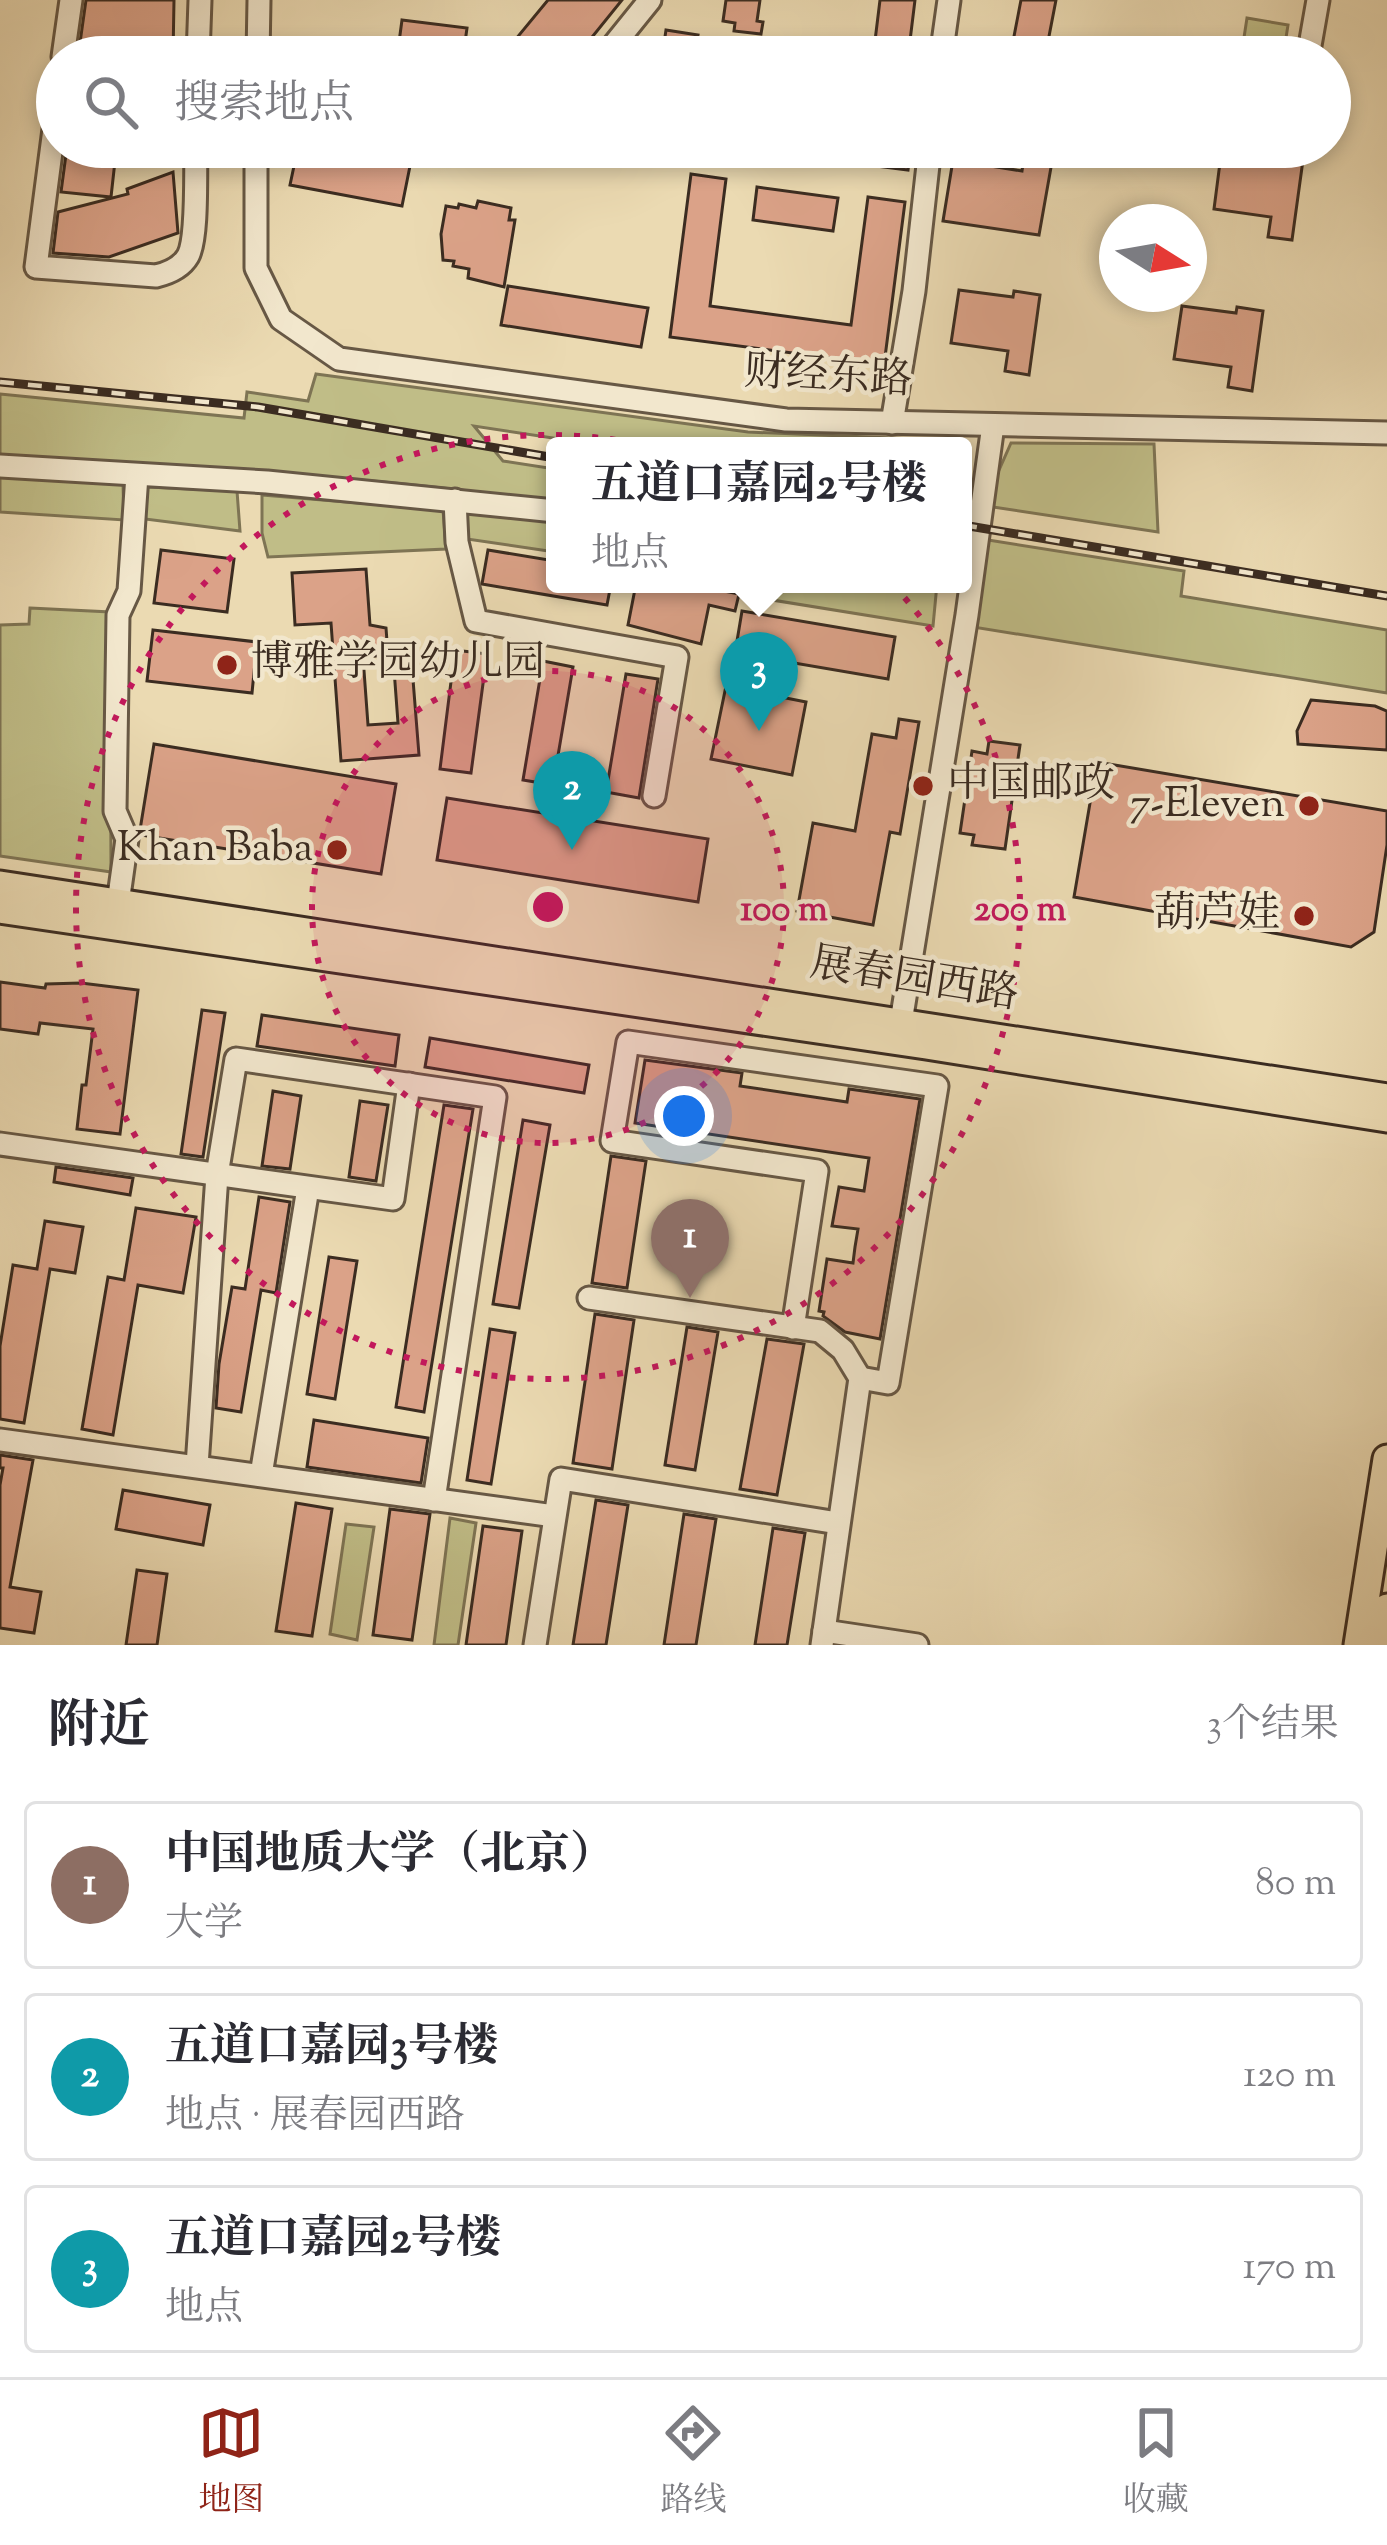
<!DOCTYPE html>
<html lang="zh">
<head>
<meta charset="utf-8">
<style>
	:root { --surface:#fff; --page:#f7f7f7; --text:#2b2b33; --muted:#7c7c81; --line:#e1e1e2; --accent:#8f2418 }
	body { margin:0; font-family:"Sorts Mill Goudy","Noto Serif SC",serif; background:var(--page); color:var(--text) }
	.compass { position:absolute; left:1099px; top:204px; width:108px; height:108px; border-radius:50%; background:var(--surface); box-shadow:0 6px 18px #0003; rotate:101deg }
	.you { position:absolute; left:684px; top:1116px; width:42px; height:42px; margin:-30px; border:9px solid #fff; border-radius:50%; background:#1a73e8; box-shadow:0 0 0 18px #1a73e833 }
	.badge { display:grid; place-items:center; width:78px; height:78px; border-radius:50%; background:var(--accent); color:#fff; font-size:39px; font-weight:700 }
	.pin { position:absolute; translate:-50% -99px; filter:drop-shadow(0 3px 6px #0008) }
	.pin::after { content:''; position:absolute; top:63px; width:42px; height:36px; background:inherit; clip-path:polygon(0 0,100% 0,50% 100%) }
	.popup { position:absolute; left:546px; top:437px; width:426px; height:156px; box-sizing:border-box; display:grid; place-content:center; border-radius:12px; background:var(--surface); filter:drop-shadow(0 3px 9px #0005); font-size:39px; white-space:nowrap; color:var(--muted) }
	.popup b { font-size:45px; color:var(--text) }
	.popup::after { content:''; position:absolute; left:50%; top:100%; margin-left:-24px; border:24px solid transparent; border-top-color:var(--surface) }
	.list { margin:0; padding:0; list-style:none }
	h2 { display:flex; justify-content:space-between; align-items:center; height:156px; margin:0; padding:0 48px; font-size:51px }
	h2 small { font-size:39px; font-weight:400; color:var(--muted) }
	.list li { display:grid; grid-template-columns:78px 1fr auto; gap:36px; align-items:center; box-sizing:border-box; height:168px; margin:0 24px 24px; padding:0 24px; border:3px solid var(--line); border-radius:12px }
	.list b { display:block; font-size:45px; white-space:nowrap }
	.list p { margin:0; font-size:39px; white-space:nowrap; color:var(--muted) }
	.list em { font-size:39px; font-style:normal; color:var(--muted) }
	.icon { flex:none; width:66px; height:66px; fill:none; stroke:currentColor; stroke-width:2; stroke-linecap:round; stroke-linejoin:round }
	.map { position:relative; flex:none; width:1387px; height:1645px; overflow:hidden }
	.search { position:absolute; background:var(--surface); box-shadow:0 6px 18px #0003; left:36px; right:36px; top:36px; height:132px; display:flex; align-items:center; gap:30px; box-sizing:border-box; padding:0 42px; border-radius:66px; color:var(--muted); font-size:45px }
	.sheet { height:732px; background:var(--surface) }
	nav { display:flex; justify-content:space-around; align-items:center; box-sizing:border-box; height:168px; border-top:3px solid var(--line); background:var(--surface); font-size:33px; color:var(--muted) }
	nav a { display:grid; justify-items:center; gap:6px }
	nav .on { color:var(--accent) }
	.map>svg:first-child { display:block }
	.green { fill:#c0bd87; stroke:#7e7454; stroke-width:3 }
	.building { fill:#dba288; stroke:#3b2c21; stroke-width:3 }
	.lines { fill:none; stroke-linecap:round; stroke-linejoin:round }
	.minor-casing { stroke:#675845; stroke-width:27 }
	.major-casing { stroke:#3b2c21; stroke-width:33 }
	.minor { stroke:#f2e7cd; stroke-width:21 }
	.major { stroke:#ebdab2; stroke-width:27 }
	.rail-casing { stroke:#3b2c21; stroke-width:9 }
	.rail { stroke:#f2e7cd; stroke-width:4.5; stroke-dasharray:14; stroke-linecap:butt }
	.ring { fill:none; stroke:#c2185b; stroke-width:6; stroke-dasharray:6 12 }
	.poi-dot { fill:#8f2418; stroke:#f2e7cd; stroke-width:4.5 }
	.labels { text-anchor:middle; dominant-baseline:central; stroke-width:9; stroke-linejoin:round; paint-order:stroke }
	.street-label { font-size:42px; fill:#3b2c21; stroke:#f2e7cd }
	.poi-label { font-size:42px; fill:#3b2c21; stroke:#f2e7cd; text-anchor:end }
	.centre { fill:#c2185b; stroke:#f2e7cd; stroke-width:6 }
	.ring-label { font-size:36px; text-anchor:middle; font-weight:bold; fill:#c2185b; stroke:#f2e7cd; stroke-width:9; stroke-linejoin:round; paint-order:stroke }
</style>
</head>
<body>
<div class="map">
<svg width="1387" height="1645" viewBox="0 0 1387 1645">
	<rect width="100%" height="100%" fill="#ebdab2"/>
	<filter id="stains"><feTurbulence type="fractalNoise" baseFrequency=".00167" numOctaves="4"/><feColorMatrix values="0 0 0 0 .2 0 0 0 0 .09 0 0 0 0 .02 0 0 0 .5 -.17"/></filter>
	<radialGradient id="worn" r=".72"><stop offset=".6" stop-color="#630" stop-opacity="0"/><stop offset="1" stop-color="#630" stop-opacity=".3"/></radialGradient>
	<g class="green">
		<polygon points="1247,18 1288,25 1283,57 1241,57"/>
		<path d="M 316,374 L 748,432 L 937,440 L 936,446 L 606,446 L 474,426 L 503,461 L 555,469 L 555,503 C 372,474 185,469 0,459 L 0,394 L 244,418 L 247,392 L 308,401 Z"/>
		<polygon points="1011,443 1154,444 1158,532 993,507 996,477"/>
		<polygon points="0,473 123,484 124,520 0,512"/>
		<polygon points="147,487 237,491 240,531 145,519"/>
		<polygon points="262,495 443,510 446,549 268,557 262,533"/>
		<polygon points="467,509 555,522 555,552 467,539"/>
		<polygon points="963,536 1184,571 1181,596 1387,630 1387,693 973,627 963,567"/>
		<polygon points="743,584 937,584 933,626 741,595"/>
		<polygon points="30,608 110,612 111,872 0,856 0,625 29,624"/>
		<polygon points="450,1518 476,1523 458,1645 434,1645"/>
		<polygon points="346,1524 374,1527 357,1640 330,1634"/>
	</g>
	<g class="building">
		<polygon points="86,0 174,0 173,57 78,57"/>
		<polygon points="548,0 622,0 576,57 501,57"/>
		<polygon points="726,0 760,0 757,21 763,22 761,34 734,31 735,23 723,21"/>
		<polygon points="880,0 915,0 908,57 873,57"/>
		<polygon points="1021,0 1056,0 1045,57 1010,57"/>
		<polygon points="402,20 467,28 463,57 397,57"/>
		<polygon points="666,30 698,35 694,57 662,57"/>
		<polygon points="1111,38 1165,46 1166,39 1192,43 1190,57 1108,57"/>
		<polygon points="67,147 172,147 172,162 115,161 111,197 61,192"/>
		<polygon points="298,147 337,147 411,161 402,206 290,185"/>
		<polygon points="862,147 911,147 908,170 860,164"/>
		<polygon points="1025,151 1053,156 1039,235 943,221 953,160 1022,171"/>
		<polygon points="1221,155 1275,163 1276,157 1303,160 1292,240 1268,237 1271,217 1214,209"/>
		<polygon points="173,172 178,233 109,257 53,253 58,212 128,194 127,189"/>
		<polygon points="691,174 726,179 710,306 851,325 868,197 905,202 884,365 670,337"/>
		<polygon points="757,187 838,198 833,231 753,220"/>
		<polygon points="478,201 511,208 509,220 515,220 504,287 468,278 469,269 453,266 454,261 443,260 441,234 446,206 458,208 459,204 476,208"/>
		<polygon points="508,286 648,308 641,347 501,325"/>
		<polygon points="959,290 1013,297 1014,291 1040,295 1029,375 1005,371 1008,351 951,343"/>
		<polygon points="1182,306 1236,313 1237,307 1263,311 1252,391 1228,387 1231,367 1174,359"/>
		<polygon points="161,550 234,559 227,612 154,603"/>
		<polygon points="488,550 555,561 555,584 611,584 607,605 482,584"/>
		<polygon points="366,569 370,625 386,628 388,655 363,657 368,725 398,723 394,669 412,667 419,755 341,761 331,623 295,625 292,573"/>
		<polygon points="636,584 689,584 739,594 735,611 709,605 701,644 628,625"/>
		<polygon points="742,611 895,637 888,679 735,653"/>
		<polygon points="153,630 257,642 252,693 147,681"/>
		<polygon points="455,650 487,654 471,773 440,769"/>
		<polygon points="543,661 573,667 553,785 523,780"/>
		<polygon points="626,674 658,679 639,798 606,792"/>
		<polygon points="726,686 806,702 792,775 711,759"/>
		<polygon points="1311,700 1375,706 1387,711 1387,750 1298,744 1297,731"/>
		<polygon points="899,719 919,722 900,834 890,832 873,925 797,911 813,823 855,831 872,734 896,738"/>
		<polygon points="989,741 1020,745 1005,849 972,845 974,835 960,833 972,751 987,754"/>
		<polygon points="154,744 396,784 381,874 141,835 140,830"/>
		<polygon points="1097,762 1387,811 1387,845 1374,932 1351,947 1074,897"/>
		<polygon points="447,798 708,839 698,902 437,860"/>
		<polygon points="0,982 45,988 46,984 81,983 138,990 120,1134 77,1129 82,1085 86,1085 93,1029 40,1023 38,1034 0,1029"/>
		<polygon points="202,1010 225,1013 203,1157 181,1154"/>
		<polygon points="262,1015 399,1035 395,1066 257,1046"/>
		<polygon points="430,1038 589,1065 584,1093 425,1067"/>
		<polygon points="645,1060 742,1073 740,1086 847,1102 849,1089 920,1099 880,1339 845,1332 823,1316 824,1312 819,1311 827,1259 853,1263 855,1247 858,1229 832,1226 839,1187 864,1191 869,1158 635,1123"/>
		<polygon points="273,1091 301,1096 290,1169 262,1166"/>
		<polygon points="360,1101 388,1105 376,1181 349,1177"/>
		<polygon points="444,1105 473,1109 424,1412 396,1407"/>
		<polygon points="523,1120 550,1125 519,1308 493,1304"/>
		<polygon points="611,1156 646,1161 627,1288 592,1283"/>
		<polygon points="56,1167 133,1178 130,1195 54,1182"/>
		<polygon points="259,1197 290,1202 276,1293 261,1290 241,1412 216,1408 219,1364 232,1287 245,1289"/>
		<polygon points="136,1208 196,1217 183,1293 138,1285 113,1435 82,1429 108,1277 124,1280"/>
		<polygon points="45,1221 83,1227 75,1273 50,1269 24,1423 0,1419 0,1346 13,1265 37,1269"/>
		<polygon points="329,1257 357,1261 335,1399 307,1394"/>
		<polygon points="595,1314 634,1320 612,1469 573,1463"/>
		<polygon points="687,1327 718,1332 695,1470 665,1465"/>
		<polygon points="490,1329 515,1333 491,1484 467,1480"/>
		<polygon points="767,1339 804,1344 777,1495 740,1489"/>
		<polygon points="314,1420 428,1438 421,1483 307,1467"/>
		<polygon points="0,1455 33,1460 10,1587 41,1592 34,1633 0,1628 0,1485 3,1468 0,1468"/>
		<polygon points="123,1490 210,1505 203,1545 116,1529"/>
		<polygon points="596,1500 628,1505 606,1645 573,1645"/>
		<polygon points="296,1503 332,1509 312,1636 276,1631"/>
		<polygon points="390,1509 430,1514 412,1640 373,1635"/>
		<polygon points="684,1514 716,1519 696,1645 664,1645"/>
		<polygon points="483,1526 522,1531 506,1645 466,1645"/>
		<polygon points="773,1528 805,1533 787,1645 755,1645"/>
		<polygon points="137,1570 167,1574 157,1645 126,1645"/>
	</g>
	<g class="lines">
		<defs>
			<g id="minor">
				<polyline points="63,57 71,0"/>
				<polyline points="198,57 200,0"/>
				<polyline points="258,57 259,0"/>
				<polyline points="604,57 650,0"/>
				<polyline points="941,57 949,0"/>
				<polyline points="1308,57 1318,0"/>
				<path d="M 57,106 L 36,267 L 156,276 C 169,273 181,268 188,256 C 198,238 195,171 196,147"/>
				<polyline points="256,147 256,268 281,319 339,359 786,420 1387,433"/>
				<polyline points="892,423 914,291 930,147"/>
				<polyline points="0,466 267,482 555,511"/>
				<polyline points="455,500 457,542 476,621 677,657 654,796"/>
				<polyline points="118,903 127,839 115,811 118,615 129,591 137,475"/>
				<polyline points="901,1022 967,615 993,425"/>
				<polyline points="0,1144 393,1199 409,1084"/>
				<polyline points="589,1298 820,1331 843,1350 860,1378 822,1645"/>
				<polyline points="793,1328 817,1171 612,1141 628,1042 937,1086 888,1383 860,1378"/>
				<polyline points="0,1440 554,1516"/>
				<polyline points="197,1466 217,1175 236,1059 495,1097 434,1500"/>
				<polyline points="261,1475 308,1188"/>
				<polyline points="824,1631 917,1645"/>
				<polyline points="535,1645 561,1479 838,1523"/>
			</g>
			<g id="major">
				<polyline points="0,885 1387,1098"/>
				<polyline points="0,909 926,1045 1387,1118"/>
				<polyline points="1358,1645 1387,1459"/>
				<polyline points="1381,1645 1387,1608"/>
			</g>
		</defs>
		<use href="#minor" class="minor-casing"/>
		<use href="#major" class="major-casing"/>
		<use href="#minor" class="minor"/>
		<use href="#major" class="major"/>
		<defs>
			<g id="rail">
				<polyline points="0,382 258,407 555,458"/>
				<polyline points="963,525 1387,596"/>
			</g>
		</defs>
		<use href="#rail" class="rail-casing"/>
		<use href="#rail" class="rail"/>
	</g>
	<circle cx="548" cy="907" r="236" fill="#c2185b" fill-opacity=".12"/>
	<g class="ring">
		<circle cx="548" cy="907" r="236"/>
		<circle cx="548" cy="907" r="472"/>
	</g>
	<g class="poi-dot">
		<circle cx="227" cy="665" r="12"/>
		<circle cx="923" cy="786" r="12"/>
		<circle cx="1309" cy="806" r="12"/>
		<circle cx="337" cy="850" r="12"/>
		<circle cx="1304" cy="916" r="12"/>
	</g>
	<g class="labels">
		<g class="street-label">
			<text transform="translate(828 378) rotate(3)">财经东路</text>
			<text transform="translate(914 981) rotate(9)">展春园西路</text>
		</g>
		<g class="poi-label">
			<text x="251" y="665" text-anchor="start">博雅学园幼儿园</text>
			<text x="947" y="786" text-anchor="start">中国邮政</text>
			<text x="1285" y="806">7-Eleven</text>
			<text x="313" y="850">Khan Baba</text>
			<text x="1280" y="916">葫芦娃</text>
		</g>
	</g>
	<circle cx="548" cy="907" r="18" class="centre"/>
	<g class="ring-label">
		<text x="784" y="920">100 m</text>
		<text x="1020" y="920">200 m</text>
	</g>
	<rect width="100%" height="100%" filter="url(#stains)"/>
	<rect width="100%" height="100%" fill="url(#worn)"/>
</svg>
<svg class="compass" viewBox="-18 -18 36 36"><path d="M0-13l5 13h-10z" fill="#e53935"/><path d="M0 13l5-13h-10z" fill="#7c7c81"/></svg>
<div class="you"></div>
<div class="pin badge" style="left:690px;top:1298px;background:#8d6e63">1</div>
<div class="pin badge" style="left:572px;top:850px;background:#0f9aa8">2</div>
<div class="pin badge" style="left:759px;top:731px;background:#0f9aa8">3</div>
<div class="popup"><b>五道口嘉园2号楼</b>地点</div>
<div class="search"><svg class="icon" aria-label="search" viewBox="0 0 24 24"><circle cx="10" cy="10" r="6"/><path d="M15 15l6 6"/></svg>搜索地点</div>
</div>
<section class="sheet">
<h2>附近<small>3个结果</small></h2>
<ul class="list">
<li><span class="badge" style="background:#8d6e63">1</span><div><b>中国地质大学（北京）</b><p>大学</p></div><em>80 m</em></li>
<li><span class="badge" style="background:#0f9aa8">2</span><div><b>五道口嘉园3号楼</b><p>地点 · 展春园西路</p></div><em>120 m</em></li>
<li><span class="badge" style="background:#0f9aa8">3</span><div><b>五道口嘉园2号楼</b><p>地点</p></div><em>170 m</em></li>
</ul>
</section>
<nav>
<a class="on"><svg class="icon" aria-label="map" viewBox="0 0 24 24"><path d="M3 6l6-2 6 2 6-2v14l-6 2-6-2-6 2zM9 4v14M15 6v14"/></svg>地图</a>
<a><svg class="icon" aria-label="directions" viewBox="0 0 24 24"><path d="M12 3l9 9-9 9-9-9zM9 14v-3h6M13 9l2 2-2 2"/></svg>路线</a>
<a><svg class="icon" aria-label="saved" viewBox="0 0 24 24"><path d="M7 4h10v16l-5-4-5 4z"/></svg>收藏</a>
</nav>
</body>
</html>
